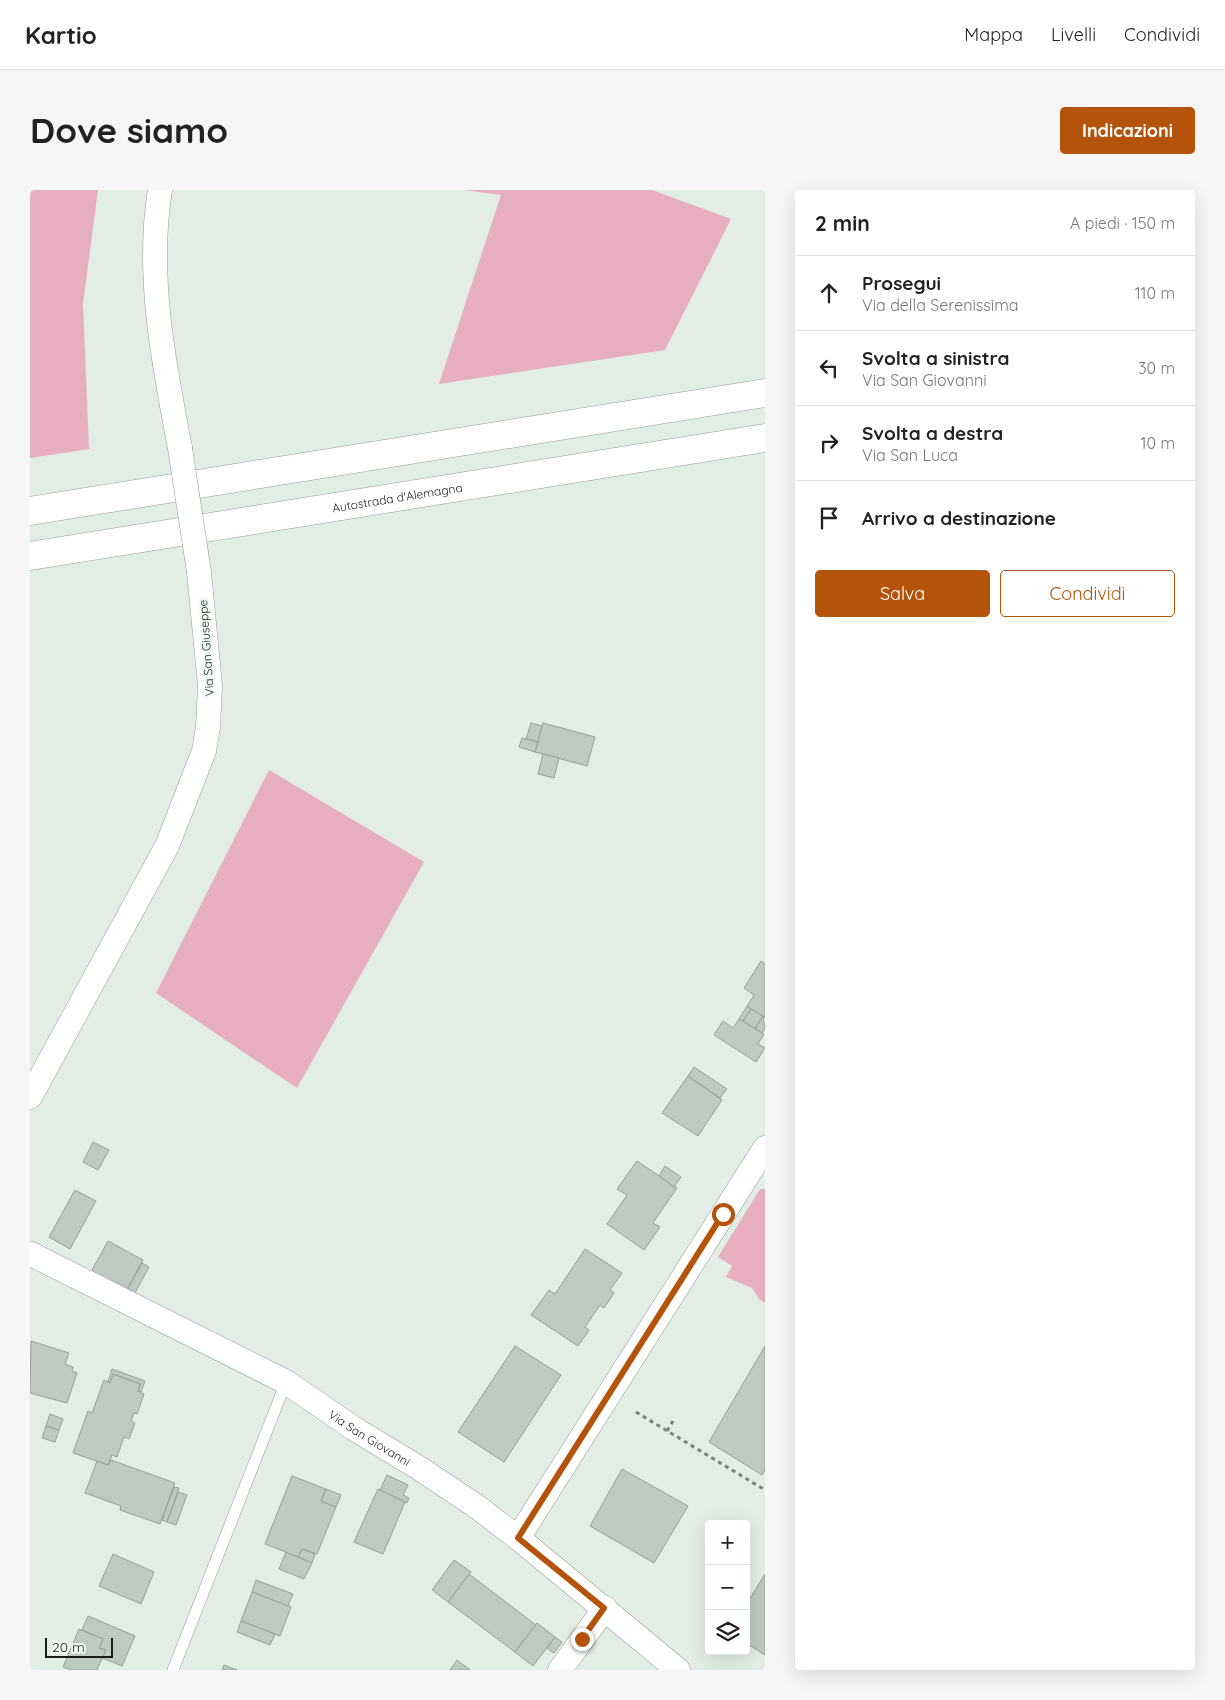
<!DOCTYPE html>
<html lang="it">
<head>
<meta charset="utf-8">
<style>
	:root { --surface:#fff; --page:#f6f6f6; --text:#222; --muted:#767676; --line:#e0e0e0; --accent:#b45309 }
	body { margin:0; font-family:Quicksand,sans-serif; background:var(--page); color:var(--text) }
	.controls { position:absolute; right:15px; bottom:15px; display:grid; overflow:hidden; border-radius:5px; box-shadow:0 5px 20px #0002 }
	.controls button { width:45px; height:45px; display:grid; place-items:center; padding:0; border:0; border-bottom:1px solid var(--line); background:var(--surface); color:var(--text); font:25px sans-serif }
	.scale { position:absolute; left:15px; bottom:12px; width:68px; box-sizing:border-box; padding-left:5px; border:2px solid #181c19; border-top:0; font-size:14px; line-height:18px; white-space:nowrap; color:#181c19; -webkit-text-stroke:4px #effaf2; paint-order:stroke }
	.stop { position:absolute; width:15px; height:15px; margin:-11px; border:4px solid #b45309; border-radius:50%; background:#fff }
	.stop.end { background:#b45309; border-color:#fff; box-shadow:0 1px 5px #0008 }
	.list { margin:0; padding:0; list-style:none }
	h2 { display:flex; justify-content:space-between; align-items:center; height:65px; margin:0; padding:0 20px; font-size:21px }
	h2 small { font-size:16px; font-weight:400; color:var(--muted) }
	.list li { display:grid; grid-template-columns:32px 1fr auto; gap:15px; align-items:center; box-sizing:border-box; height:75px; padding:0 20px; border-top:1px solid var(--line) }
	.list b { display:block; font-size:19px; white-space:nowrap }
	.list p { margin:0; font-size:16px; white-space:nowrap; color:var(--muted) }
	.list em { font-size:16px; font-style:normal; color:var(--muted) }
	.actions { display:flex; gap:10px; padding:15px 20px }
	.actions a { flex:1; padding:11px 0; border:1px solid var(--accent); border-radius:5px; text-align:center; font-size:18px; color:var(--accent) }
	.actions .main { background:var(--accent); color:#fff }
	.icon { flex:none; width:28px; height:28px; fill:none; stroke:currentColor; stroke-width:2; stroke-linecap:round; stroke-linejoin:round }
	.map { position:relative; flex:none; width:735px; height:1480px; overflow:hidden; border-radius:5px }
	header { display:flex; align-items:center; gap:30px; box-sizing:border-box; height:70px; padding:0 25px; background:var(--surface); border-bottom:1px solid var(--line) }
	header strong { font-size:24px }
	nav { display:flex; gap:28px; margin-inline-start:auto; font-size:18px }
	.intro { display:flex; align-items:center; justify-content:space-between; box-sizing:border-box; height:120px; padding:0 30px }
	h1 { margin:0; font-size:35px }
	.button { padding:12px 22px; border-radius:5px; background:var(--accent); color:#fff; font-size:18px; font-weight:700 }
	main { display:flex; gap:30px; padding:0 30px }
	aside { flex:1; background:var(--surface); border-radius:5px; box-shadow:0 5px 20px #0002 }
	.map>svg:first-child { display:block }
	.green { fill:#e6aebe }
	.building { fill:#bec9c1; stroke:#949f97 }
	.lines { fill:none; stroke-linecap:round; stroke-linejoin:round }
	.lane-casing { stroke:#939e96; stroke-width:12 }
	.street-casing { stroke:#939e96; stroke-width:25 }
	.highway-casing { stroke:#939e96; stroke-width:29 }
	.path { stroke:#79817b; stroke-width:3; stroke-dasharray:4 4; stroke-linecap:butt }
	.lane { stroke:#fff; stroke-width:11 }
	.street { stroke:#fff; stroke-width:24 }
	.highway { stroke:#fff; stroke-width:28 }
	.street-bridge-casing { stroke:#939e96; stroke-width:25; stroke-linecap:butt }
	.street-bridge { stroke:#fff; stroke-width:24 }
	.route { stroke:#b45309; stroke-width:6 }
	.labels { text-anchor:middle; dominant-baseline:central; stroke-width:5; stroke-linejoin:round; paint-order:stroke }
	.street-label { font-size:12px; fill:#181c19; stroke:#effaf2 }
</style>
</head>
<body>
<header>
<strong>Kartio</strong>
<nav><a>Mappa</a><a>Livelli</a><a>Condividi</a></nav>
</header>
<div class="intro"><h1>Dove siamo</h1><a class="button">Indicazioni</a></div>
<main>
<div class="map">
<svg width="735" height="1480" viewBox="0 0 735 1480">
	<rect width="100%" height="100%" fill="#e1ede5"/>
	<g class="green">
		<polygon points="0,0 68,0 53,114 59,259 0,268"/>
		<polygon points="434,0 622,0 701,29 635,160 409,194 471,5"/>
		<polygon points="239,580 394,672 267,898 126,803"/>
		<polygon points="730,999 735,999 735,1113 729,1109 722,1098 696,1087 702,1076 688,1067"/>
	</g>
	<g class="building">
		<polygon points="501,533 512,536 508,552 496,549"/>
		<polygon points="513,533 565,547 557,576 505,562"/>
		<polygon points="492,548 508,552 505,562 489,557"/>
		<polygon points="513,564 529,568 524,588 508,584"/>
		<polygon points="731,771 735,774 735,828 717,816 724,805 714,798"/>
		<polygon points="717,816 721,819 713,831 709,829"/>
		<polygon points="721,819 733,826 725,839 713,831"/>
		<polygon points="733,826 735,839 732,843 725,839"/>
		<polygon points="709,829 734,844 728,854 735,858 726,872 684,845 693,831 703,838"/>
		<polygon points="664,877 697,899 690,908 658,886"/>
		<polygon points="658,886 692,910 668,946 632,923"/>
		<polygon points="63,952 79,960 68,980 53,972"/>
		<polygon points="607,971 647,998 623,1033 630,1037 614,1060 577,1034 597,1005 587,999"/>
		<polygon points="635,976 651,987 644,997 629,986"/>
		<polygon points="45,1000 66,1011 40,1059 19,1047"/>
		<polygon points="78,1051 113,1070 96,1101 61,1082"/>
		<polygon points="555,1059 592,1083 580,1100 584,1103 574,1118 570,1115 555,1137 559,1140 548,1156 501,1125 519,1100 525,1104"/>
		<polygon points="112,1073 119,1077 105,1103 98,1098"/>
		<polygon points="1,1151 39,1163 35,1174 43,1177 42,1181 47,1183 37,1213 0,1203"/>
		<polygon points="485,1156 531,1185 474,1272 428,1242"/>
		<polygon points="735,1156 735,1280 732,1285 679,1252"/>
		<polygon points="82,1179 115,1191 111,1202 108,1201 110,1194 83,1184 80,1193 78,1191"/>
		<polygon points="83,1184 110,1194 108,1201 114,1204 107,1224 104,1223 101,1231 105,1233 99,1249 94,1247 87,1267 82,1265 78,1275 43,1263 58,1221 62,1223 74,1190 80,1193"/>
		<polygon points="20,1224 33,1229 29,1240 16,1236"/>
		<polygon points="16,1236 29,1240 25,1252 12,1248"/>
		<polygon points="81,1270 145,1293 130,1334 90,1320 91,1316 55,1303 67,1271 78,1275"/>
		<polygon points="592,1279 658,1316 624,1373 560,1336"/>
		<polygon points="357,1285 378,1295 373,1305 379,1308 377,1313 350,1300"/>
		<polygon points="262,1286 296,1299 291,1311 306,1317 287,1364 272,1359 268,1367 235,1354"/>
		<polygon points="144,1297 149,1298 137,1332 132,1330"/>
		<polygon points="296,1299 311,1305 306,1317 291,1311"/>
		<polygon points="348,1299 375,1312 353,1364 324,1352"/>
		<polygon points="148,1302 157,1305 146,1335 137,1332"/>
		<polygon points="272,1359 285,1364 282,1373 268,1367"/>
		<polygon points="256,1362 282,1373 274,1389 249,1379"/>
		<polygon points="83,1364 124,1382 111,1414 69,1396"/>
		<polygon points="424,1370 441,1382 418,1412 402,1400"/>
		<polygon points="439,1384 506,1435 485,1462 418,1412"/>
		<polygon points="735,1384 735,1465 716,1453 716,1415"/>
		<polygon points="226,1390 263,1404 258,1416 222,1402"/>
		<polygon points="222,1402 261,1417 250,1446 211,1431"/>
		<polygon points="58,1426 105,1446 92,1476 72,1468 76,1460 69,1458 73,1449 52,1440"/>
		<polygon points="211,1431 245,1444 240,1455 207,1442"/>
		<polygon points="507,1433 525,1447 503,1476 485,1462"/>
		<polygon points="49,1439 73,1449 69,1458 76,1460 67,1480 41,1480 33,1477"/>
		<polygon points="525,1447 532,1452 524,1463 517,1458"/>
		<polygon points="427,1470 440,1480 420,1480"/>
		<polygon points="194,1475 207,1480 192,1480"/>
	</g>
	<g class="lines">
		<defs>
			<polyline id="lane" points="143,1480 256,1192"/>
			<g id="street">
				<path d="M 130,0 C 116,85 134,175 150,258"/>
				<polyline points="0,907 137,656 174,561 178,537 180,495 169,382"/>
				<path id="s1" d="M 1,1064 L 256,1192 L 323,1238 L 389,1278 L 446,1316 L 488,1348 L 648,1480"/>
				<polyline points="488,1348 735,958"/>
				<polyline points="530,1480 575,1418"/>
			</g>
			<g id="highway">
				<polyline points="0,321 735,203"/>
				<path id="s2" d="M 0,366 L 735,248"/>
			</g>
		</defs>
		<use href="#lane" class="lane-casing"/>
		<use href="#street" class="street-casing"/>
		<use href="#highway" class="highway-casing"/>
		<g class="path">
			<polyline points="606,1222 735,1300"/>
			<polyline points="637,1241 643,1231"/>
		</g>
		<use href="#lane" class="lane"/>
		<use href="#street" class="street"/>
		<use href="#highway" class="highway"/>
		<defs>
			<polyline id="street-bridge" points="150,258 169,382"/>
		</defs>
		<use href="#street-bridge" class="street-bridge-casing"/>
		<use href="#street-bridge" class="street-bridge"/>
	</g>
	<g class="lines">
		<polyline class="route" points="552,1449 574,1418 488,1348 693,1024"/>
	</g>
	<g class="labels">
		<g class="street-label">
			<text stroke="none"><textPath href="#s2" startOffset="372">Autostrada d'Alemagna</textPath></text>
			<text transform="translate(176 458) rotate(-94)">Via San Giuseppe</text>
			<text stroke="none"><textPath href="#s1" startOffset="386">Via San Giovanni</textPath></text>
		</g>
	</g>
</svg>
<div class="controls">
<button>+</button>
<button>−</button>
<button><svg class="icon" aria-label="layers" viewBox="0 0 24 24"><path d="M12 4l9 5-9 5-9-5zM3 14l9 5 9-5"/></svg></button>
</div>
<div class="scale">20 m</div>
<div class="stop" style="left:693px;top:1024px"></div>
<div class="stop end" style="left:552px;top:1449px"></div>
</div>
<aside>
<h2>2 min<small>A piedi · 150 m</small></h2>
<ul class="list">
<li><svg class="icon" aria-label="ahead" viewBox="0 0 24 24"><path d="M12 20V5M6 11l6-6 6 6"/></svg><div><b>Prosegui</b><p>Via della Serenissima</p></div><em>110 m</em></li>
<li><svg class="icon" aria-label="left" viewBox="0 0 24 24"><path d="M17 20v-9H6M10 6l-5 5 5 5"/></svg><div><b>Svolta a sinistra</b><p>Via San Giovanni</p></div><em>30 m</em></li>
<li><svg class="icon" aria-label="right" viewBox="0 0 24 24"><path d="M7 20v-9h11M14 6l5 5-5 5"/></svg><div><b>Svolta a destra</b><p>Via San Luca</p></div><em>10 m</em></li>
<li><svg class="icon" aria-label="arrive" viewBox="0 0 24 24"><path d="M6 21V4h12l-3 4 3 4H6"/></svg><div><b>Arrivo a destinazione</b></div></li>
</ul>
<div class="actions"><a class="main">Salva</a><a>Condividi</a></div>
</aside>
</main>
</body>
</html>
